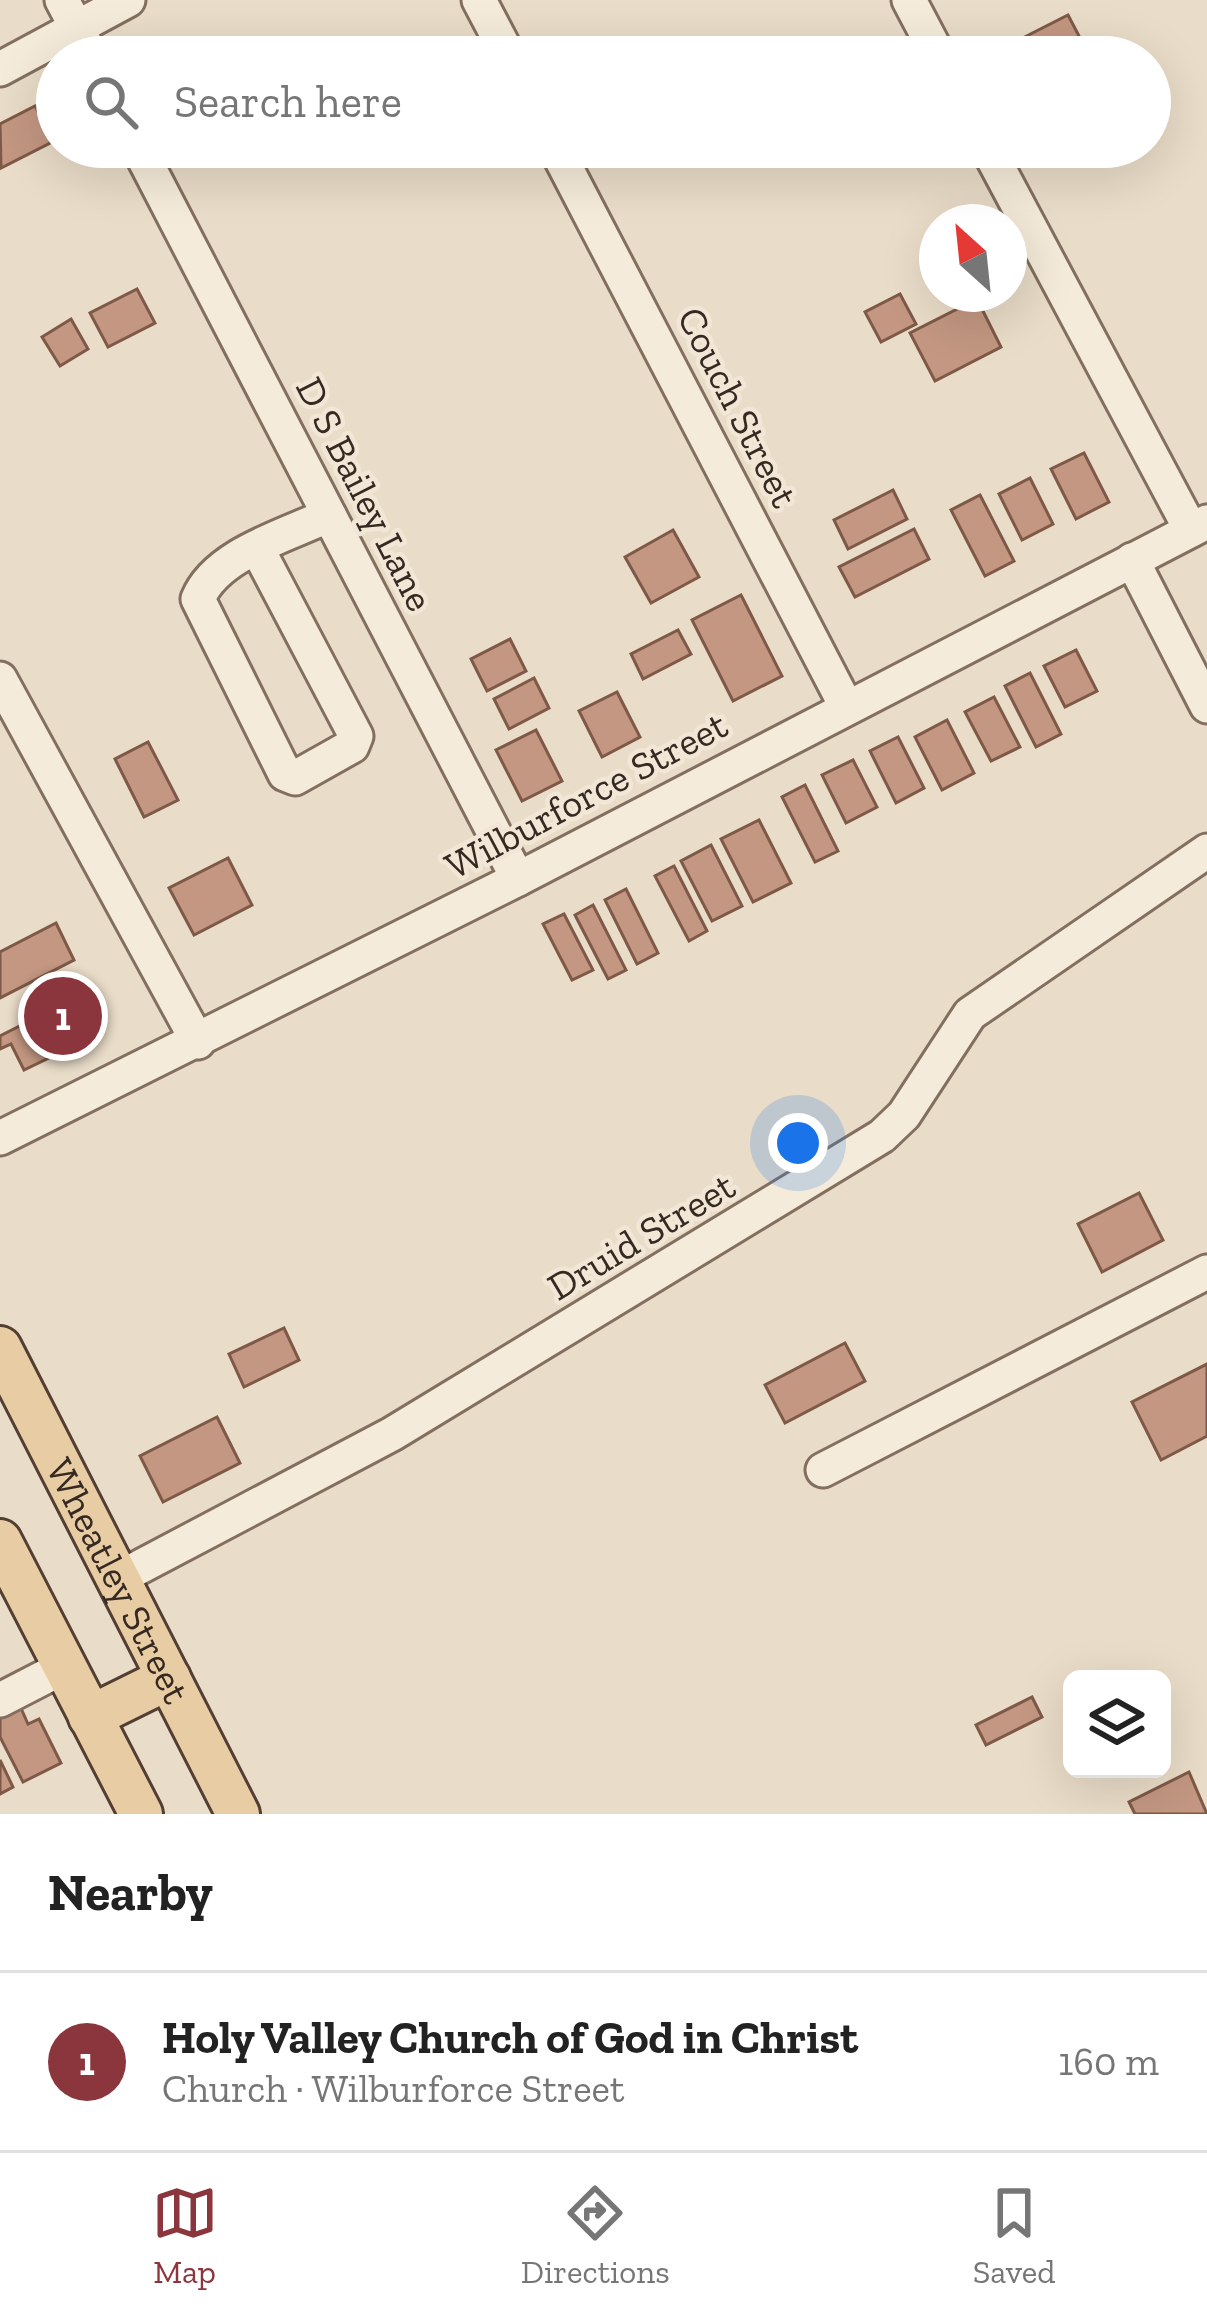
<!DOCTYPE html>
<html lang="en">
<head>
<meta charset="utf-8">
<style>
	:root { --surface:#fff; --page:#f2f2f2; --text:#222; --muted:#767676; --line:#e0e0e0; --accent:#8b363d }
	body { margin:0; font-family:"Zilla Slab",serif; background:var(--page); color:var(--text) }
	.controls { position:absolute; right:36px; bottom:36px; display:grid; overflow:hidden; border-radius:18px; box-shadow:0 12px 48px #0002 }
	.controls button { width:108px; height:108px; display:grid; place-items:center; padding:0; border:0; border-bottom:3px solid var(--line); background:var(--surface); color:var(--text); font:60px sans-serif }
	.compass { position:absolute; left:919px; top:204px; width:108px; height:108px; border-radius:50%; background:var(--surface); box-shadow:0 12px 48px #0002; rotate:333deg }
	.you { position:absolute; left:798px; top:1143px; width:42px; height:42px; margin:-30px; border:9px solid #fff; border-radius:50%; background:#1a73e8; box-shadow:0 0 0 18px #1a73e833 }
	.badge { display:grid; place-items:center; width:78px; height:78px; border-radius:50%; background:var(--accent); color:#fff; font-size:39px; font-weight:700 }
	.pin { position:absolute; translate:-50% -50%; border:6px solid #fff; box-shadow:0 3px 12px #0006 }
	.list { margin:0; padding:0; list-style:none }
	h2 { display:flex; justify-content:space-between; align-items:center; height:156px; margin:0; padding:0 48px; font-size:51px }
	h2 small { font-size:39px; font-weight:400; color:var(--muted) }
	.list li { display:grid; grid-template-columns:78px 1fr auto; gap:36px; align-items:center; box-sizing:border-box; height:180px; padding:0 48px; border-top:3px solid var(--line) }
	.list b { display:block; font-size:45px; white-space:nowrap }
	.list p { margin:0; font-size:39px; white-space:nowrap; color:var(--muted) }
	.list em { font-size:39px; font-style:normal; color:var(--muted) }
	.icon { flex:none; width:66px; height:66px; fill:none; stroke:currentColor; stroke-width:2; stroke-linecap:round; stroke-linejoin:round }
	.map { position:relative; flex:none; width:1207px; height:1814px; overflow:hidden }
	.search { position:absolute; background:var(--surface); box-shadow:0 12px 48px #0002; left:36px; right:36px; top:36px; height:132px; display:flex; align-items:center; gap:30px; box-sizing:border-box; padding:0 42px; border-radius:66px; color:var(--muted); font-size:45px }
	.sheet { height:336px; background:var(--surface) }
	nav { display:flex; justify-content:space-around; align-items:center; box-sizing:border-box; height:168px; border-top:3px solid var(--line); background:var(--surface); font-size:33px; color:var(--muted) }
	nav a { display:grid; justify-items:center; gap:6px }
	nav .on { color:var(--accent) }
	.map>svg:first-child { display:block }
	.building { fill:#c39782; stroke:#7f5947; stroke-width:3 }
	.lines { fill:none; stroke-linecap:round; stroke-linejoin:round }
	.minor-casing { stroke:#836f5f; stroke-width:39 }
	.major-casing { stroke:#523e32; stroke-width:48 }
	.minor { stroke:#f5ebda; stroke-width:33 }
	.major { stroke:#e8cda4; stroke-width:42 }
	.labels { text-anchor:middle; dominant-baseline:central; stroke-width:9; stroke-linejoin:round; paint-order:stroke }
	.street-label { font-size:39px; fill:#352921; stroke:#f2e7d6 }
</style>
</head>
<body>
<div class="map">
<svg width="1207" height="1814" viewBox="0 0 1207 1814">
	<rect width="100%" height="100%" fill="#e9dcc8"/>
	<g class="building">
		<polygon points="1068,15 1090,57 1005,57 1001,49"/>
		<polygon points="35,106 54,141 1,168 0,124"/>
		<polygon points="137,289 155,323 108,347 90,313"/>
		<polygon points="900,294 916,324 881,342 865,312"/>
		<polygon points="977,299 1001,347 935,381 910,333"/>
		<polygon points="71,319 88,349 60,366 42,337"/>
		<polygon points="1084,453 1109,502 1076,519 1051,469"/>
		<polygon points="1030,478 1053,524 1022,540 999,494"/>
		<polygon points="893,490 907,519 848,549 834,520"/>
		<polygon points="980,495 1014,561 985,576 951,510"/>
		<polygon points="914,529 929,559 855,597 839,567"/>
		<polygon points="673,530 699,577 651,603 625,557"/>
		<polygon points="741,595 782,676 733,701 692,620"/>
		<polygon points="678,630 691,654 643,679 631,654"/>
		<polygon points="510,639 526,671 487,691 471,659"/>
		<polygon points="1076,650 1097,691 1065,707 1044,666"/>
		<polygon points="1030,673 1061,734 1036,747 1005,686"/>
		<polygon points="534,678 549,708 509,729 494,699"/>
		<polygon points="617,692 640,737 602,757 579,711"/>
		<polygon points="994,697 1020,747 991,761 965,712"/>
		<polygon points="947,720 974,773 942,790 915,737"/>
		<polygon points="536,730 562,781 522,801 496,750"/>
		<polygon points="898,737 924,788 896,803 870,751"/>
		<polygon points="148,742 178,800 144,817 115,759"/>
		<polygon points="853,760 877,807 846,823 822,775"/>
		<polygon points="805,785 838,851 815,862 782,797"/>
		<polygon points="759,820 791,883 753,902 721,839"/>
		<polygon points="711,845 742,906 712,921 681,861"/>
		<polygon points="228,858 252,905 194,935 169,888"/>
		<polygon points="674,866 707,931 689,941 655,876"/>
		<polygon points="626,889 658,953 637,964 605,900"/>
		<polygon points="593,905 626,970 608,979 575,915"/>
		<polygon points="564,914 593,970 572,980 543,924"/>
		<polygon points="56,923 74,960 0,998 0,952"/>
		<polygon points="77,997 96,1035 24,1070 11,1044 0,1049 0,1036"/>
		<polygon points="1139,1193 1163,1240 1102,1272 1078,1224"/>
		<polygon points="284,1328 299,1360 244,1387 229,1354"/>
		<polygon points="845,1343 865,1381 785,1423 765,1385"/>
		<polygon points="1207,1364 1207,1436 1161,1460 1132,1402"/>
		<polygon points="217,1417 240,1463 163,1502 140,1456"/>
		<polygon points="1032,1697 1042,1717 986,1745 976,1725"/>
		<polygon points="20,1706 28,1724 39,1719 61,1763 23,1782 0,1737 0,1716"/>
		<polygon points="0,1760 13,1787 0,1794"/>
		<polygon points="1189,1772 1207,1814 1135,1814 1129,1802"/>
	</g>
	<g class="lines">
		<defs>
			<g id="minor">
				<polyline points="62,0 92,57"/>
				<polyline points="479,0 509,57"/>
				<polyline points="909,0 939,57"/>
				<polyline points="0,69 128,0"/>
				<polyline points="138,147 518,879"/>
				<polyline points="555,147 846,706"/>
				<polyline points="987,147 1191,530"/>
				<path d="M 258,550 L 356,736 L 352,746 L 295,778 L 285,774 L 198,599 C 216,554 288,535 329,515"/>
				<polyline points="1132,560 1207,706"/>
				<polyline points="0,679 198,1042"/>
				<polyline points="0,1138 518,879 1207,522"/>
				<polyline points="823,1470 1207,1272"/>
				<polyline points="119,1578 392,1434 882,1136 904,1115 970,1014 1207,851"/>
				<polyline points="0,1700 64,1667"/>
			</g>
			<g id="major">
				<path id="s1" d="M 0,1348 L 238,1814"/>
				<polyline points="0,1541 141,1814"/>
				<polyline points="90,1717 169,1678"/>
			</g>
		</defs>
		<use href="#minor" class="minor-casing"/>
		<use href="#major" class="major-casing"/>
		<use href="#minor" class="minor"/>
		<use href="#major" class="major"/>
	</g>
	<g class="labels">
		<g class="street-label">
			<text transform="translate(738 407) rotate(63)">Couch Street</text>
			<text transform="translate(365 494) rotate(63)">D S Bailey Lane</text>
			<text transform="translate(586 795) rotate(-28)">Wilburforce Street</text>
			<text transform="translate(641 1236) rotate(-31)">Druid Street</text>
			<text stroke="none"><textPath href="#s1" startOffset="261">Wheatley Street</textPath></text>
		</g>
	</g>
</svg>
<div class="controls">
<button><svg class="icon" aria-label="layers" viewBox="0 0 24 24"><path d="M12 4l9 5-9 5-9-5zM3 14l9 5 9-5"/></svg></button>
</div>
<svg class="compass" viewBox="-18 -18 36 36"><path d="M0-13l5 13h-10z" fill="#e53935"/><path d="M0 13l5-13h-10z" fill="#767676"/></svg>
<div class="you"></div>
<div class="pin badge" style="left:63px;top:1016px">1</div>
<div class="search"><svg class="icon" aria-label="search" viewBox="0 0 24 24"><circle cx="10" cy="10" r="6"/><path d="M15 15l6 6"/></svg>Search here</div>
</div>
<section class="sheet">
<h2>Nearby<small></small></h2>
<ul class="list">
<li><span class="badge">1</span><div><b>Holy Valley Church of God in Christ</b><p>Church · Wilburforce Street</p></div><em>160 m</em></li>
</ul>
</section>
<nav>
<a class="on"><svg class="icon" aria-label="map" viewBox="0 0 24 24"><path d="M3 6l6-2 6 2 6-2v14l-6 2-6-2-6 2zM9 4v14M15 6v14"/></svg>Map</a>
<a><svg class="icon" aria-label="directions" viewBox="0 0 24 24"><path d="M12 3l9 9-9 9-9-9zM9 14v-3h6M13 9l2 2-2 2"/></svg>Directions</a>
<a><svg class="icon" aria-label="saved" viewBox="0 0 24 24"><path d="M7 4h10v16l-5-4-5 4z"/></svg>Saved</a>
</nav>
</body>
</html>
